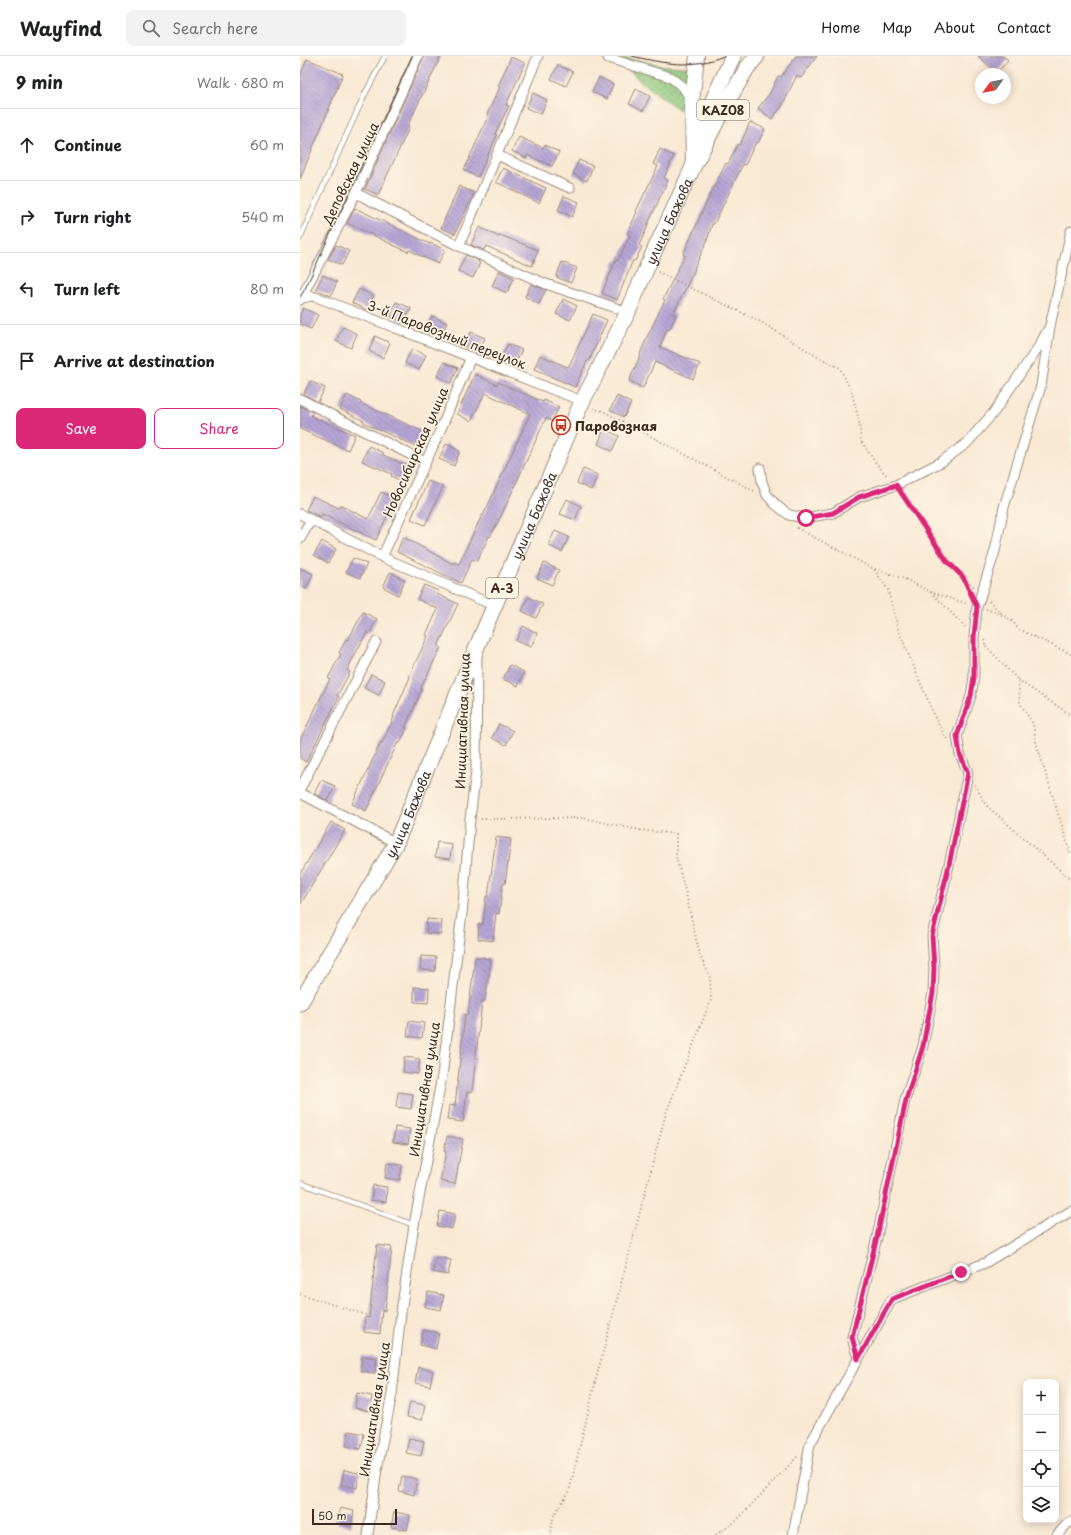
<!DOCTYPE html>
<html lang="en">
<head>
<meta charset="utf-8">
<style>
	:root { --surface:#fff; --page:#f2f2f2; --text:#202124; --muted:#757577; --line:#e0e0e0; --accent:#db2777 }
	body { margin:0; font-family:"Playpen Sans",sans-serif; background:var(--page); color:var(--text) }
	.controls { position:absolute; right:12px; bottom:12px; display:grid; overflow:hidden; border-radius:8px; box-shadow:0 2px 10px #0003 }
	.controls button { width:36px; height:36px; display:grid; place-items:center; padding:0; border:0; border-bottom:1px solid var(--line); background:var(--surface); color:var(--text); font:20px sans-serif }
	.compass { position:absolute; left:675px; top:12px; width:36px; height:36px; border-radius:50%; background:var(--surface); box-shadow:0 2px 10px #0003; rotate:237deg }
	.scale { position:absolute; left:12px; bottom:10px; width:85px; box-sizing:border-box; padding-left:4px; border:2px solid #3b2a1e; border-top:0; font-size:11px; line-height:14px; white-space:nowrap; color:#3b2a1e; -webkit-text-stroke:3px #fcf5e5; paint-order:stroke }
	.stop { position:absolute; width:12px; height:12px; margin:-9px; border:3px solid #db2777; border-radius:50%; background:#fff }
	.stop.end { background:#db2777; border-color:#fff; box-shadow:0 1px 4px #0008 }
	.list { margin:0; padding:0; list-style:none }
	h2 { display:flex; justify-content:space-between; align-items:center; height:52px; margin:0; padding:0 16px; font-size:17px }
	h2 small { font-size:13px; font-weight:400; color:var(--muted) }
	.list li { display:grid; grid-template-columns:26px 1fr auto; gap:12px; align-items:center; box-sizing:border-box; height:72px; padding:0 16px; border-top:1px solid var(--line) }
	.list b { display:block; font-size:15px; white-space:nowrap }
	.list em { font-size:13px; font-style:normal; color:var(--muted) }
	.actions { display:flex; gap:8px; padding:12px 16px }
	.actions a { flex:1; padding:9px 0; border:1px solid var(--accent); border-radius:8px; text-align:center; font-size:14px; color:var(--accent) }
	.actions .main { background:var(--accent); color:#fff }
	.icon { flex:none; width:22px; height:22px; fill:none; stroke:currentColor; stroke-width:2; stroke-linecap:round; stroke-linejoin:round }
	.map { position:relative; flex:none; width:771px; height:1479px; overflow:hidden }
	header { display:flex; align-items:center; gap:24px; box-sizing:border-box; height:56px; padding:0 20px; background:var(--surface); border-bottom:1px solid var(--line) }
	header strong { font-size:19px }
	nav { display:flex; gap:22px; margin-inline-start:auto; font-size:14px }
	.search { width:280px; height:36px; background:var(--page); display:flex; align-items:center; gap:10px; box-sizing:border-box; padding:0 14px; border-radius:8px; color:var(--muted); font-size:15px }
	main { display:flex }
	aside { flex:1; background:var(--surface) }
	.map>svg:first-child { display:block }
	.green { fill:url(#green-dots); stroke:#64794e }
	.building { fill:url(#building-back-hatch) }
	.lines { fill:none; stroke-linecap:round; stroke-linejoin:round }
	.service-casing { stroke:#9a8a79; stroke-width:6 }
	.minor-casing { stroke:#9a8a79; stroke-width:11 }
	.primary-casing { stroke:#9a8a79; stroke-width:16 }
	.trunk-casing { stroke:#9a8a79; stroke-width:17 }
	.path { stroke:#9a8a79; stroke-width:2; stroke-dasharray:1 3; stroke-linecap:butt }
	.service { stroke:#fff; stroke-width:4.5 }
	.minor { stroke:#fff; stroke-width:9 }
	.primary { stroke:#fff; stroke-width:14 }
	.trunk { stroke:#fff; stroke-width:15 }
	.tram { stroke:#3b2a1e; stroke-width:1 }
	.route { stroke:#db2777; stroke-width:5 }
	.labels { text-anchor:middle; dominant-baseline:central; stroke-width:3.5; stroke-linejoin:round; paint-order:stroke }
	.shield { fill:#fcf5e5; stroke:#75675a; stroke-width:1 }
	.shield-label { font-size:12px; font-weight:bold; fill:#3b2a1e }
	.street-label { font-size:13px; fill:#3b2a1e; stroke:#fcf5e5 }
	.poi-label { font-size:13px; font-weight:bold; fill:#3b2a1e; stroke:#fcf5e5; text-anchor:start }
</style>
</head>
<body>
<header>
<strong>Wayfind</strong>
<div class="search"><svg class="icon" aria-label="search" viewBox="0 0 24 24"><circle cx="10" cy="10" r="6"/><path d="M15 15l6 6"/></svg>Search here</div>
<nav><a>Home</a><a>Map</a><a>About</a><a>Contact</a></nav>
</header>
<main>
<aside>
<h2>9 min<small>Walk · 680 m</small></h2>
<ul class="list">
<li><svg class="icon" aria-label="ahead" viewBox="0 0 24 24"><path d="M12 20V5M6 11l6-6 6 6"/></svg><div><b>Continue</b></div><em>60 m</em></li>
<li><svg class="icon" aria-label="right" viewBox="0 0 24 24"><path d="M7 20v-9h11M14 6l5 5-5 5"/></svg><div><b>Turn right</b></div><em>540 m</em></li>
<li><svg class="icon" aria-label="left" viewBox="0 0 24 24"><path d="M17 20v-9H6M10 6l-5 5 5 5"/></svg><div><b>Turn left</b></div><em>80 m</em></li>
<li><svg class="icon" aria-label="arrive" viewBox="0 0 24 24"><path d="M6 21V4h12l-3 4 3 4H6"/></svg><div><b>Arrive at destination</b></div></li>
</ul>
<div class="actions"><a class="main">Save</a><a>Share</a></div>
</aside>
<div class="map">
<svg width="771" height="1479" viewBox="0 0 771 1479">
	<defs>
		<pattern id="green-dots" width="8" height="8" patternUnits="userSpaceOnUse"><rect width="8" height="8" fill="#8dc87e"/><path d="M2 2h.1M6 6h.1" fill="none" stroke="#74a367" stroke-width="1.8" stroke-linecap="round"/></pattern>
		<pattern id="building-back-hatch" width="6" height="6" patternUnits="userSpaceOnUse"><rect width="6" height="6" fill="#b5a5d5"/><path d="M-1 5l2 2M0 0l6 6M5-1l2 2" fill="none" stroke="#9487ac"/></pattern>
	</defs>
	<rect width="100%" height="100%" fill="#fcf5e5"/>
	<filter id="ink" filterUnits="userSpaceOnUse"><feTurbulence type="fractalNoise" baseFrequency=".025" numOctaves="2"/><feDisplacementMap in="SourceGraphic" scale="8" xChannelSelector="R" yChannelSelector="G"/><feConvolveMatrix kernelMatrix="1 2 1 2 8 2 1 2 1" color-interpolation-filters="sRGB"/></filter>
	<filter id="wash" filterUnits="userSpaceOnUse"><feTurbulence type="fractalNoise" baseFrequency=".012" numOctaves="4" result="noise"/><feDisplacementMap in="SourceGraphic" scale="16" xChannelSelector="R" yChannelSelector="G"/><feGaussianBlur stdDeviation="0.9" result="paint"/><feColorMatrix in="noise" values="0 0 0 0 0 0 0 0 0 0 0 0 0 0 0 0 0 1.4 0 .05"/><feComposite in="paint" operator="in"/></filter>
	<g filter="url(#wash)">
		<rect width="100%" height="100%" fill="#f9e9d4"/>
		<polygon class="green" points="327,2 365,10 388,11 385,58 340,25 320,5"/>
		<g id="blocks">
			<g class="building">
				<polygon points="124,0 141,0 107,71 109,72 78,139 65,133"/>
				<polygon points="496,0 517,0 501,22 497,19 482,50 472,63 458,52 470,37 478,20 481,21"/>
				<polygon points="678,0 703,0 708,4 697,17"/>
				<polygon points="211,1 225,7 206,49 209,50 195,78 197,79 178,121 164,114 189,58 187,58 200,31 198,30"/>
				<polygon points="7,3 43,18 0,123 0,20"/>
				<polygon points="258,9 273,16 266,30 251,23"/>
				<polygon points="299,21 313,28 307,43 292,36"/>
				<polygon points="336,33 350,40 343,55 329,48"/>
				<polygon points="233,37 247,44 241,58 226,52"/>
				<polygon points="450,66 465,73 458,87 456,86 445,109 443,108 414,168 412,168 407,185 394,213 395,213 373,258 376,259 369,274 367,273 360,291 400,308 393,323 355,306 343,332 329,325 341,298 340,298 347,281 365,244 363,243 385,199 383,199 406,147 426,107 428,108 438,88 440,89"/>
				<polygon points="219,81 243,92 245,89 259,96 252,110 227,99 226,102 212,95"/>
				<polygon points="360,93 374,100 364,122 368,124 347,170 348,170 339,189 342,191 335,205 333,204 317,244 302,237 316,204 318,205 330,179 327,178 337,156 336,155 358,110 353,108"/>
				<polygon points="279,104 293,110 287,125 273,118"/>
				<polygon points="203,112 246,132 239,147 196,126"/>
				<polygon points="159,130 174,137 155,178 141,172"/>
				<polygon points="264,140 279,146 272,161 258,154"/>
				<polygon points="55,152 130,188 131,187 145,194 138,208 109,194 108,196 47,167"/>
				<polygon points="179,171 199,181 200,179 238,194 232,210 186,190 184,194 171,189"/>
				<polygon points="36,189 49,195 42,209 28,203"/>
				<polygon points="166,199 179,205 178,206 180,207 173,222 158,215"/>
				<polygon points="262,206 277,212 271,227 256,221"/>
				<polygon points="199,215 214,222 207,237 192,230"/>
				<polygon points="23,219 37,226 31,240 16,233"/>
				<polygon points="231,228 246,234 239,248 225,241"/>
				<polygon points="59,233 74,240 67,254 52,247"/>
				<polygon points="263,243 277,250 270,264 256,258"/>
				<polygon points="96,246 111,252 104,267 90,260"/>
				<polygon points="3,252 18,259 11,273 0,268 0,259"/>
				<polygon points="293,258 307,264 289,305 287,305 275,331 234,313 240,299 267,311 268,310 269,310"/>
				<polygon points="132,260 147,267 140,281 125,275"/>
				<polygon points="43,271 57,278 51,292 36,285"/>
				<polygon points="171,276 185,282 178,297 164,290"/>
				<polygon points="75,280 90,287 83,302 69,295"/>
				<polygon points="208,288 222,294 215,309 201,302"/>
				<polygon points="112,293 126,299 119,314 105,307"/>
				<polygon points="144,306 158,312 151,327 137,320"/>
				<polygon points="175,318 197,329 198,326 243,346 244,344 259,351 252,365 246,362 201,460 190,481 189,480 177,505 172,503 161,527 97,496 103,481 153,508 154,506 159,508 182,459 183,460 230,358 185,337 171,365 157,358"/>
				<polygon points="10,325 25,332 18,346 4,338"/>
				<polygon points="47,339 61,346 60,347 126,377 119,392 64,367 64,365 40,353"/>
				<polygon points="317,340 331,347 324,361 310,354"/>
				<polygon points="0,350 13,356 11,360 55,379 48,394 0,373"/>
				<polygon points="304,373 319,380 312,395 298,388"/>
				<polygon points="146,388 160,395 154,410 139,403"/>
				<polygon points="69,390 83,397 83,399 112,412 105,427 91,420 92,418 62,405"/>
				<polygon points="283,413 298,419 291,434 277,427"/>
				<polygon points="128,425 143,431 125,469 111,463"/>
				<polygon points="81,436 95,443 76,484 22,458 21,461 6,454 13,440 39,452 41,449 68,463"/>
				<polygon points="267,443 281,450 275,464 260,458"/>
				<polygon points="255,475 269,481 262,496 248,489"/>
				<polygon points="22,485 36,493 28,507 14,499"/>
				<polygon points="53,502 67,508 60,522 46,516"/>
				<polygon points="244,507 259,514 252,529 237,522"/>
				<polygon points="0,512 13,518 6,533 0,530"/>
				<polygon points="90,516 105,524 98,539 83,531"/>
				<polygon points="124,529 139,535 137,538 158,548 138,590 141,591 121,632 122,633 105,672 107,672 100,687 98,686 88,707 66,755 52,748 81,686 82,687 94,661 93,660 110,621 109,620 128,580 126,579 138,553 117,543"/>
				<polygon points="228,541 243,548 236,562 222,555"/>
				<polygon points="63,556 77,563 69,578 67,576 47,614 50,616 37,640 39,641 6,706 0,702 0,684 30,623 28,622 41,598 39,597 46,583 48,584"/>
				<polygon points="223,570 237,577 231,591 216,585"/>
				<polygon points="210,609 224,616 218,630 203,623"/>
				<polygon points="71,618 85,625 79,639 64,632"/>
				<polygon points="199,668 213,675 206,689 192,682"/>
				<polygon points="21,724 35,730 28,745 14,738"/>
				<polygon points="31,766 45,774 0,849 0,818"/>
				<polygon points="196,781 211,783 205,828 203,827 199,858 196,857 193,885 178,883 179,868 183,868 186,840 188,841"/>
				<polygon points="137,786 152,788 150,803 135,801"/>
				<polygon points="127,863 142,864 141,878 126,877"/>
				<polygon points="121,900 136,901 135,915 120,914"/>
				<polygon points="175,901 191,903 185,945 182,945 172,1036 167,1036 163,1066 147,1064 149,1049 155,1050 165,958 168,959"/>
				<polygon points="114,931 129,932 128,947 114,946"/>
				<polygon points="109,965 124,967 122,982 107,980"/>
				<polygon points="104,1001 120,1003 118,1018 103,1016"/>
				<polygon points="98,1036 113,1038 111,1053 96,1051"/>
				<polygon points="95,1071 110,1073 108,1088 93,1086"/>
				<polygon points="147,1080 163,1083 155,1128 140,1125 146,1096 144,1095"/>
				<polygon points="87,1107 102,1109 100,1124 85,1122"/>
				<polygon points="73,1129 87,1131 86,1146 71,1144"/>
				<polygon points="140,1155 155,1158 152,1173 137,1170"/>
				<polygon points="77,1189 92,1191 85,1255 82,1254 80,1278 64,1276 65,1261 69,1262"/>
				<polygon points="136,1201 151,1204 148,1219 133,1216"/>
				<polygon points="128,1236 144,1239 141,1254 125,1251"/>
				<polygon points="124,1274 139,1277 136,1293 120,1289"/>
				<polygon points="62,1300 77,1302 75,1317 60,1315"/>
				<polygon points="118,1311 133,1315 130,1330 115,1327"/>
				<polygon points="57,1337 72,1340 70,1355 55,1352"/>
				<polygon points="110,1346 125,1349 122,1364 107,1361"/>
				<polygon points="49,1375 64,1378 61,1393 46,1390"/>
				<polygon points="109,1382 124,1385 121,1400 106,1397"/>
				<polygon points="44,1414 59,1417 57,1432 41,1429"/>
				<polygon points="102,1420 117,1423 114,1439 99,1435"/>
				<polygon points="40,1452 54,1455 51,1470 37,1467"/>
				<polygon points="94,1456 110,1459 107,1474 91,1471"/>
			</g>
		</g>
	</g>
	<g filter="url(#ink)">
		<use href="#blocks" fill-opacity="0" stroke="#9a8a79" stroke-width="1"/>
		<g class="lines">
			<defs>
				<g id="service">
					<polyline points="0,182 65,38 85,0"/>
					<polyline points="0,1127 114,1169"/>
				</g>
				<g id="minor">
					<polyline points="308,2 370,21 383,31 392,46"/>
					<polyline points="197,99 270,132"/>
					<polyline points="56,137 159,190 246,228 328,256"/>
					<polyline points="159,190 238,0"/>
					<polyline points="2,242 11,240 19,242 282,345"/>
					<polyline points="0,244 56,137 118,0"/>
					<polyline points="0,343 125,406"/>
					<polyline points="460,412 462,426 467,439 476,449 489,459 505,462 533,457 559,441 596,429 641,406 667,387 694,356 739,290 750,270 771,175"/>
					<polyline points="0,458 82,501 195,550"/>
					<polyline points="0,483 11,464"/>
					<polyline points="82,501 140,375 171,301"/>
					<polyline points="0,733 76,586"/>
					<polyline points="0,737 96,787"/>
					<polyline points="558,1303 552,1281 577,1181 605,1044 623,990 633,937 634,912 632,880 649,809 668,717 660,698 657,680 671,640 674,621 674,581 677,551 695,495 704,451 741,330 750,270"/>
					<polyline points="68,1479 77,1413 92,1338 101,1256 114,1169 142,1020 163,849 170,763 176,715 177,597"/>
					<polyline points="493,1479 510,1388 592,1243 685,1207 771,1155"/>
					<polyline points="757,1479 768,1467 771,1466"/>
				</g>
				<polyline id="primary" points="393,111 392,46 397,0"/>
				<g id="trunk">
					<polyline points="402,79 413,44 433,0"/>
					<path id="s1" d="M 0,947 L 96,787 L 178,588 L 280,350 L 328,256 L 347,211 L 393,111 L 422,55 L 447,12 L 457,0"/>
				</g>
			</defs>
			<use href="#service" class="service-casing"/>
			<use href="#minor" class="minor-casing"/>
			<use href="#primary" class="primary-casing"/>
			<use href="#trunk" class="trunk-casing"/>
			<g class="path">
				<polyline points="358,216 461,266 518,301 540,312 552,337 559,365 561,385 576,407 588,421"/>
				<polyline points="293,353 303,355 454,435"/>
				<polyline points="601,437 647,505 663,521 671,538"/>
				<polyline points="497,472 574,513 588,534 599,576 637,666 647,683"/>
				<polyline points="575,513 605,523 631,536 668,548"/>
				<polyline points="664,522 674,531"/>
				<polyline points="631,536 665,571"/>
				<polyline points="689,545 701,557"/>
				<path d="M 686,553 C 698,557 712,561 718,573 L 771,598"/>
				<polyline points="685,584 686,590"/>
				<polyline points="686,590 718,624 720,647 733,668 736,686 771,799"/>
				<polyline points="718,624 771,659"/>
				<polyline points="675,729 686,749 771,824"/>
				<polyline points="181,763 283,762 339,774 376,778 376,801 386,838 400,900 410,921 411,944 366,1057 297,1319 269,1436 253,1461 251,1479"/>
				<polyline points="0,1238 66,1259"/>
				<polyline points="416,1479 435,1466 497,1401"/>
			</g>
			<use href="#service" class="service"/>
			<use href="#minor" class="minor"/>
			<use href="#primary" class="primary"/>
			<use href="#trunk" class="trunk"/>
			<g class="tram">
				<path d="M 332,0 C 366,8 391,13 424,0"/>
				<polyline points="0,241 5,233 112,0"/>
			</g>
		</g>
	</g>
	<g class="lines" filter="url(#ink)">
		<polyline class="route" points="506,462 533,457 559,441 596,429 647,505 663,521 677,551 674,581 674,621 671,640 657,680 660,698 668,717 649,809 632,880 634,912 633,937 623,990 606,1044 577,1181 552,1281 558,1303 592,1243 661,1216"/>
	</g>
	<defs>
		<symbol id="bus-ring" viewBox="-11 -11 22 22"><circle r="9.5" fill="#fcf5e5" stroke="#c8321e" stroke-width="1.5"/><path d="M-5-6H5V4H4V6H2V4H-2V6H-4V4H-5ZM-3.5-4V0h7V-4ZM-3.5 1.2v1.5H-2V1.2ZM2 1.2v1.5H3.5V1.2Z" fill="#c8321e"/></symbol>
	</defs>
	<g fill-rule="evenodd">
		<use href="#bus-ring" x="250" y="358" width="22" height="22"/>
	</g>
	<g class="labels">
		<g class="shield">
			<rect x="397" y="44" width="52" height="20" rx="3"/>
			<rect x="186" y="522" width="32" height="20" rx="3"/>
		</g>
		<g class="shield-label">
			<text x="423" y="54">KAZ08</text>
			<text x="202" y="532">A-3</text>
		</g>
		<g class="street-label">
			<text transform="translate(50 117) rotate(-64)">Деповская улица</text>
			<text stroke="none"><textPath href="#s1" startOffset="866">улица Бажова</textPath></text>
			<text transform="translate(147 278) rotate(21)">3-й Паровозный переулок</text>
			<text transform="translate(115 396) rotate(-66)">Новосибирская улица</text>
			<text stroke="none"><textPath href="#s1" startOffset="542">улица Бажова</textPath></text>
			<text transform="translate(162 665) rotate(-88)">Инициативная улица</text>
			<text stroke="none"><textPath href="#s1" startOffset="218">улица Бажова</textPath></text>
			<text transform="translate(124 1033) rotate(-81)">Инициативная улица</text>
			<text transform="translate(74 1353) rotate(-81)">Инициативная улица</text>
		</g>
		<g class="poi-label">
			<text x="275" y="369">Паровозная</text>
		</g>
	</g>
</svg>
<div class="controls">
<button>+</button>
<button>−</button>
<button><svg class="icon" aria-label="locate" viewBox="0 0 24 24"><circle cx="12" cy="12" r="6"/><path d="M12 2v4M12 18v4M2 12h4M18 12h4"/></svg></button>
<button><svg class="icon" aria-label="layers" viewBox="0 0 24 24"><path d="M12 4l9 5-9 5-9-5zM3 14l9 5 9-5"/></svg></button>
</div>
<svg class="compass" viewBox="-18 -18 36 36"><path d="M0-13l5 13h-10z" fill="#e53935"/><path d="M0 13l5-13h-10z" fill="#757577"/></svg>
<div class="scale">50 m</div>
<div class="stop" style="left:506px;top:462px"></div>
<div class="stop end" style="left:661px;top:1216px"></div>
</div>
</main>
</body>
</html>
